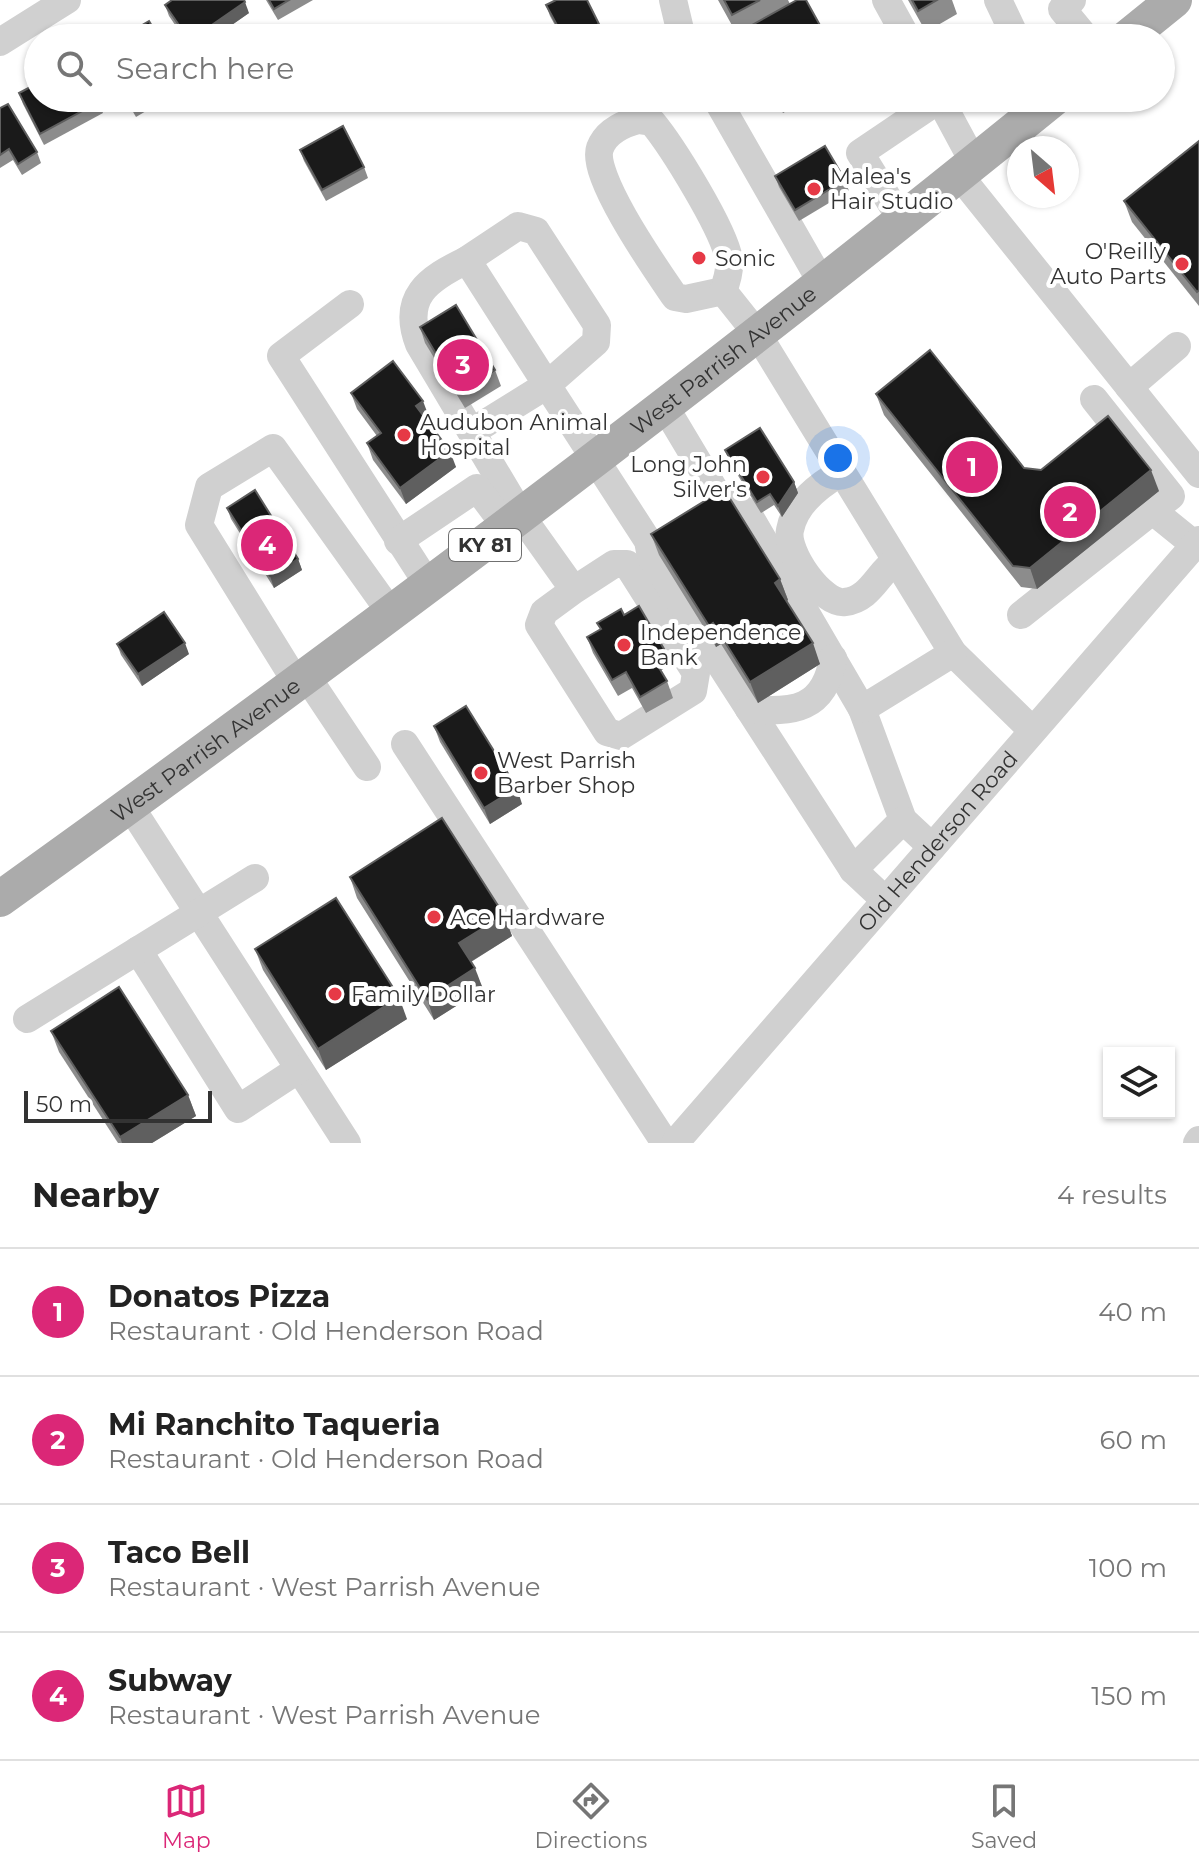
<!DOCTYPE html>
<html lang="en">
<head>
<meta charset="utf-8">
<style>
	:root { --surface:#fff; --page:#f6f6f6; --text:#222; --muted:#767676; --line:#e0e0e0; --accent:#db2777 }
	body { margin:0; font-family:Montserrat,sans-serif; background:var(--page); color:var(--text) }
	.controls { position:absolute; right:24px; bottom:24px; display:grid; overflow:hidden; border-radius:0px; box-shadow:0 2px 6px #0004 }
	.controls button { width:72px; height:72px; display:grid; place-items:center; padding:0; border:0; border-bottom:2px solid var(--line); background:var(--surface); color:var(--text); font:40px sans-serif }
	.compass { position:absolute; left:1007px; top:136px; width:72px; height:72px; border-radius:50%; background:var(--surface); box-shadow:0 2px 6px #0004; rotate:152deg }
	.scale { position:absolute; left:24px; bottom:20px; width:188px; box-sizing:border-box; padding-left:8px; border:4px solid #333; border-top:0; font-size:22px; line-height:28px; white-space:nowrap; color:#333; -webkit-text-stroke:6px #fff; paint-order:stroke }
	.you { position:absolute; left:838px; top:458px; width:28px; height:28px; margin:-20px; border:6px solid #fff; border-radius:50%; background:#1a73e8; box-shadow:0 0 0 12px #1a73e833 }
	.badge { display:grid; place-items:center; width:52px; height:52px; border-radius:50%; background:var(--accent); color:#fff; font-size:26px; font-weight:700 }
	.pin { position:absolute; translate:-50% -50%; border:4px solid #fff; box-shadow:0 2px 8px #0006 }
	.list { margin:0; padding:0; list-style:none }
	h2 { display:flex; justify-content:space-between; align-items:center; height:104px; margin:0; padding:0 32px; font-size:34px }
	h2 small { font-size:26px; font-weight:400; color:var(--muted) }
	.list li { display:grid; grid-template-columns:52px 1fr auto; gap:24px; align-items:center; box-sizing:border-box; height:128px; padding:0 32px; border-top:2px solid var(--line) }
	.list b { display:block; font-size:30px; white-space:nowrap }
	.list p { margin:0; font-size:26px; white-space:nowrap; color:var(--muted) }
	.list em { font-size:26px; font-style:normal; color:var(--muted) }
	.icon { flex:none; width:44px; height:44px; fill:none; stroke:currentColor; stroke-width:2; stroke-linecap:round; stroke-linejoin:round }
	.map { position:relative; flex:none; width:1199px; height:1143px; overflow:hidden }
	.search { position:absolute; background:var(--surface); box-shadow:0 2px 6px #0004; left:24px; right:24px; top:24px; height:88px; display:flex; align-items:center; gap:20px; box-sizing:border-box; padding:0 28px; border-radius:44px; color:var(--muted); font-size:30px }
	.sheet { height:616px; background:var(--surface) }
	nav { display:flex; justify-content:space-around; align-items:center; box-sizing:border-box; height:112px; border-top:2px solid var(--line); background:var(--surface); font-size:22px; color:var(--muted) }
	nav a { display:grid; justify-items:center; gap:4px }
	nav .on { color:var(--accent) }
	.map>svg:first-child { display:block }
	.lines { fill:none; stroke-linecap:round; stroke-linejoin:round }
	.minor { stroke:#d0d0d0; stroke-width:28 }
	.major { stroke:#ababab; stroke-width:36 }
	.wall { fill:#8c8c8c }
	.shaded-wall { fill:#5f5f5f }
	.building { fill:#1a1a1a; stroke:#5f5f5f; stroke-width:2 }
	.poi-dot { fill:#e63946; stroke:#fff; stroke-width:3 }
	.labels { text-anchor:middle; dominant-baseline:central; stroke-width:8; stroke-linejoin:round; paint-order:stroke }
	.shield { fill:#fff; stroke:#707070; stroke-width:2 }
	.shield-label { font-size:20px; font-weight:bold; fill:#333 }
	.poi-label { font-size:22px; fill:#333; stroke:#fff; text-anchor:start }
	.street-label { font-size:22px; fill:#333; stroke:#fff }
</style>
</head>
<body>
<div class="map">
<svg width="1199" height="1143" viewBox="0 0 1199 1143">
	<rect width="100%" height="100%" fill="#fff"/>
	<g class="lines">
		<g class="minor">
			<polyline points="673,0 682,38"/>
			<polyline points="886,0 907,38"/>
			<polyline points="998,0 1016,38"/>
			<polyline points="1072,0 1062,9 1086,38"/>
			<polyline points="0,42 67,0"/>
			<polyline points="716,98 823,285"/>
			<polyline points="939,98 974,163"/>
			<path d="M 638,120 L 652,122 C 672,146 725,231 729,260 C 730,271 727,281 723,291 L 686,299 L 675,297 C 658,272 590,176 600,148 C 606,132 623,124 638,120 Z"/>
			<polyline points="959,175 1199,474"/>
			<polyline points="902,221 860,153 940,99"/>
			<path d="M 467,260 C 428,279 401,297 419,344 L 522,517 L 574,590 L 544,612 L 539,625 L 607,732 L 621,736 L 693,691 L 696,673 L 627,564 L 614,564 L 574,590"/>
			<polyline points="723,291 758,335 953,653 1032,730"/>
			<polyline points="350,304 281,356 429,586"/>
			<polyline points="1129,387 1177,346"/>
			<polyline points="665,407 717,494 747,512 862,709 903,820 932,847"/>
			<polyline points="473,431 547,385 467,260 518,226 536,231 597,325 596,342 547,385 648,541 651,557 853,870 885,900"/>
			<path d="M 842,472 C 819,485 795,503 790,530 C 785,552 822,605 845,602 C 871,599 878,572 896,561"/>
			<polyline points="1153,511 1195,545"/>
			<polyline points="398,541 477,488 507,528"/>
			<polyline points="1021,615 1171,496 1094,399"/>
			<polyline points="307,677 367,767"/>
			<polyline points="298,685 199,525 209,487 273,448 391,613"/>
			<path d="M 749,709 C 793,713 825,710 833,658"/>
			<polyline points="862,709 953,653"/>
			<polyline points="405,744 665,1143"/>
			<polyline points="130,806 347,1143"/>
			<polyline points="853,870 903,820"/>
			<polyline points="138,950 238,1109 299,1069"/>
			<polyline points="27,1019 255,878"/>
			<path id="s1" d="M 675,1143 L 1199,540"/>
			<polyline points="1197,1143 1199,1140"/>
		</g>
		<g class="major">
			<polyline points="1127,38 1174,0"/>
			<path id="s2" d="M 0,899 C 359,641 711,377 1054,98"/>
		</g>
	</g>
	<g class="wall">
		<polygon points="266,0 313,0 278,20"/>
		<polygon points="718,0 788,0 790,4 827,38 739,38"/>
		<polygon points="908,0 952,0 957,14 926,32"/>
		<polygon points="165,5 249,13 213,38 184,38 169,16"/>
		<polygon points="546,5 599,24 603,35 597,38 562,38 550,16"/>
		<polygon points="19,93 99,102 103,113 44,145 23,104"/>
		<polygon points="125,98 168,98 136,117"/>
		<polygon points="775,98 810,98 783,113"/>
		<polygon points="0,108 37,152 41,163 22,175 13,160 0,168"/>
		<polygon points="1199,141 1199,306 1132,222 1124,201"/>
		<polygon points="300,150 364,167 368,178 326,201 304,161"/>
		<polygon points="775,176 845,180 849,191 799,221 779,187"/>
		<polygon points="420,327 495,370 501,386 465,408 425,343"/>
		<polygon points="351,393 429,417 426,419 456,467 406,504 373,460 367,443 377,436 357,409"/>
		<polygon points="876,394 1024,468 1159,491 1037,589 1021,587 884,415"/>
		<polygon points="725,450 794,482 798,493 782,517 774,505 761,513 729,461"/>
		<polygon points="227,508 298,559 302,570 274,588 231,519"/>
		<polygon points="651,534 780,579 788,600 787,601 820,664 758,703 721,644 716,647 659,555"/>
		<polygon points="624,615 664,649 670,665 660,671 667,681 673,698 646,713 632,688 618,696 593,653 587,637 600,629 597,623"/>
		<polygon points="117,644 189,654 142,686 121,655"/>
		<polygon points="434,726 522,804 490,824 440,742"/>
		<polygon points="350,877 504,915 512,936 471,962 483,989 434,1020 357,898"/>
		<polygon points="255,949 407,1019 326,1070 263,970"/>
		<polygon points="51,1031 188,1095 196,1116 152,1143 118,1143 59,1052"/>
	</g>
	<g class="shaded-wall">
		<polygon points="245,2 249,13 213,38 193,38"/>
		<polygon points="423,401 429,417 422,422 416,406"/>
		<polygon points="450,451 456,467 406,504 400,488"/>
		<polygon points="1151,470 1159,491 1037,589 1030,568"/>
		<polygon points="794,482 798,493 782,517 778,506"/>
		<polygon points="298,559 302,570 274,588 270,576"/>
		<polygon points="780,579 788,600 783,604 775,583"/>
		<polygon points="713,623 721,644 716,647 709,626"/>
		<polygon points="185,643 189,654 142,686 138,674"/>
		<polygon points="813,643 820,664 758,703 750,682"/>
		<polygon points="517,788 522,804 490,824 484,808"/>
		<polygon points="504,915 512,936 467,964 459,943"/>
		<polygon points="475,968 483,989 434,1020 427,999"/>
		<polygon points="399,997 407,1019 326,1070 318,1049"/>
		<polygon points="188,1095 196,1116 152,1143 122,1143 120,1137"/>
	</g>
	<g class="building">
		<polygon points="172,0 244,0 245,2 193,38 188,38 165,5"/>
		<polygon points="269,0 289,0 274,9"/>
		<polygon points="556,0 587,0 599,24 572,38 564,38 546,5"/>
		<polygon points="724,0 760,0 732,15"/>
		<polygon points="797,0 806,0 827,38 748,38 743,30"/>
		<polygon points="912,0 937,0 918,11"/>
		<polygon points="149,21 159,38 120,38"/>
		<polygon points="38,83 38,98 96,98 99,102 40,134 19,93"/>
		<polygon points="128,98 146,98 132,106"/>
		<polygon points="8,104 37,152 18,164 9,149 0,155 0,108"/>
		<polygon points="343,126 364,167 322,190 300,150"/>
		<polygon points="1199,141 1199,290 1197,292 1124,201"/>
		<polygon points="825,146 845,180 795,210 775,176"/>
		<polygon points="456,305 495,370 459,392 420,327"/>
		<polygon points="930,350 1024,468 1041,470 1108,416 1151,470 1030,568 1013,566 876,394"/>
		<polygon points="393,361 423,401 416,406 450,451 400,488 367,443 381,433 351,393"/>
		<polygon points="760,428 794,482 778,506 770,494 757,502 725,450"/>
		<polygon points="724,489 780,579 775,583 813,643 750,682 713,623 709,626 651,534"/>
		<polygon points="255,490 298,559 270,576 227,508"/>
		<polygon points="639,606 664,649 652,656 667,681 640,697 626,672 612,680 587,637 601,629 597,623 621,609 624,615"/>
		<polygon points="164,612 185,643 138,674 117,644"/>
		<polygon points="466,706 517,788 484,808 434,726"/>
		<polygon points="442,818 504,915 459,943 475,968 427,999 350,877"/>
		<polygon points="336,898 399,997 318,1049 255,949"/>
		<polygon points="119,987 188,1095 120,1137 51,1031"/>
	</g>
	<g class="poi-dot">
		<circle cx="814" cy="189" r="8"/>
		<circle cx="699" cy="258" r="8"/>
		<circle cx="1182" cy="264" r="8"/>
		<circle cx="404" cy="435" r="8"/>
		<circle cx="763" cy="477" r="8"/>
		<circle cx="624" cy="645" r="8"/>
		<circle cx="481" cy="773" r="8"/>
		<circle cx="434" cy="917" r="8"/>
		<circle cx="335" cy="994" r="8"/>
	</g>
	<g class="labels">
		<rect class="shield" x="449" y="529" width="72" height="32" rx="6"/>
		<g class="shield-label">
			<text x="485" y="545">KY 81</text>
		</g>
		<g class="poi-label">
			<text x="830" y="176">Malea's<tspan x="830" dy="25">Hair Studio</tspan></text>
			<text x="1166" y="251" text-anchor="end">O'Reilly<tspan x="1166" dy="25">Auto Parts</tspan></text>
			<text x="715" y="258">Sonic</text>
			<text x="420" y="422">Audubon Animal<tspan x="420" dy="25">Hospital</tspan></text>
			<text x="747" y="464" text-anchor="end">Long John<tspan x="747" dy="25">Silver's</tspan></text>
			<text x="640" y="632">Independence<tspan x="640" dy="25">Bank</tspan></text>
			<text x="497" y="760">West Parrish<tspan x="497" dy="25">Barber Shop</tspan></text>
			<text x="450" y="917">Ace Hardware</text>
			<text x="351" y="994">Family Dollar</text>
		</g>
		<g class="street-label">
			<text stroke="none"><textPath href="#s2" startOffset="902">West Parrish Avenue</textPath></text>
			<text stroke="none"><textPath href="#s2" startOffset="254">West Parrish Avenue</textPath></text>
			<text stroke="none"><textPath href="#s1" startOffset="400">Old Henderson Road</textPath></text>
		</g>
	</g>
</svg>
<div class="controls">
<button><svg class="icon" aria-label="layers" viewBox="0 0 24 24"><path d="M12 4l9 5-9 5-9-5zM3 14l9 5 9-5"/></svg></button>
</div>
<svg class="compass" viewBox="-18 -18 36 36"><path d="M0-13l5 13h-10z" fill="#e53935"/><path d="M0 13l5-13h-10z" fill="#767676"/></svg>
<div class="scale">50 m</div>
<div class="you"></div>
<div class="pin badge" style="left:972px;top:467px">1</div>
<div class="pin badge" style="left:1070px;top:512px">2</div>
<div class="pin badge" style="left:463px;top:365px">3</div>
<div class="pin badge" style="left:267px;top:545px">4</div>
<div class="search"><svg class="icon" aria-label="search" viewBox="0 0 24 24"><circle cx="10" cy="10" r="6"/><path d="M15 15l6 6"/></svg>Search here</div>
</div>
<section class="sheet">
<h2>Nearby<small>4 results</small></h2>
<ul class="list">
<li><span class="badge">1</span><div><b>Donatos Pizza</b><p>Restaurant · Old Henderson Road</p></div><em>40 m</em></li>
<li><span class="badge">2</span><div><b>Mi Ranchito Taqueria</b><p>Restaurant · Old Henderson Road</p></div><em>60 m</em></li>
<li><span class="badge">3</span><div><b>Taco Bell</b><p>Restaurant · West Parrish Avenue</p></div><em>100 m</em></li>
<li><span class="badge">4</span><div><b>Subway</b><p>Restaurant · West Parrish Avenue</p></div><em>150 m</em></li>
</ul>
</section>
<nav>
<a class="on"><svg class="icon" aria-label="map" viewBox="0 0 24 24"><path d="M3 6l6-2 6 2 6-2v14l-6 2-6-2-6 2zM9 4v14M15 6v14"/></svg>Map</a>
<a><svg class="icon" aria-label="directions" viewBox="0 0 24 24"><path d="M12 3l9 9-9 9-9-9zM9 14v-3h6M13 9l2 2-2 2"/></svg>Directions</a>
<a><svg class="icon" aria-label="saved" viewBox="0 0 24 24"><path d="M7 4h10v16l-5-4-5 4z"/></svg>Saved</a>
</nav>
</body>
</html>
